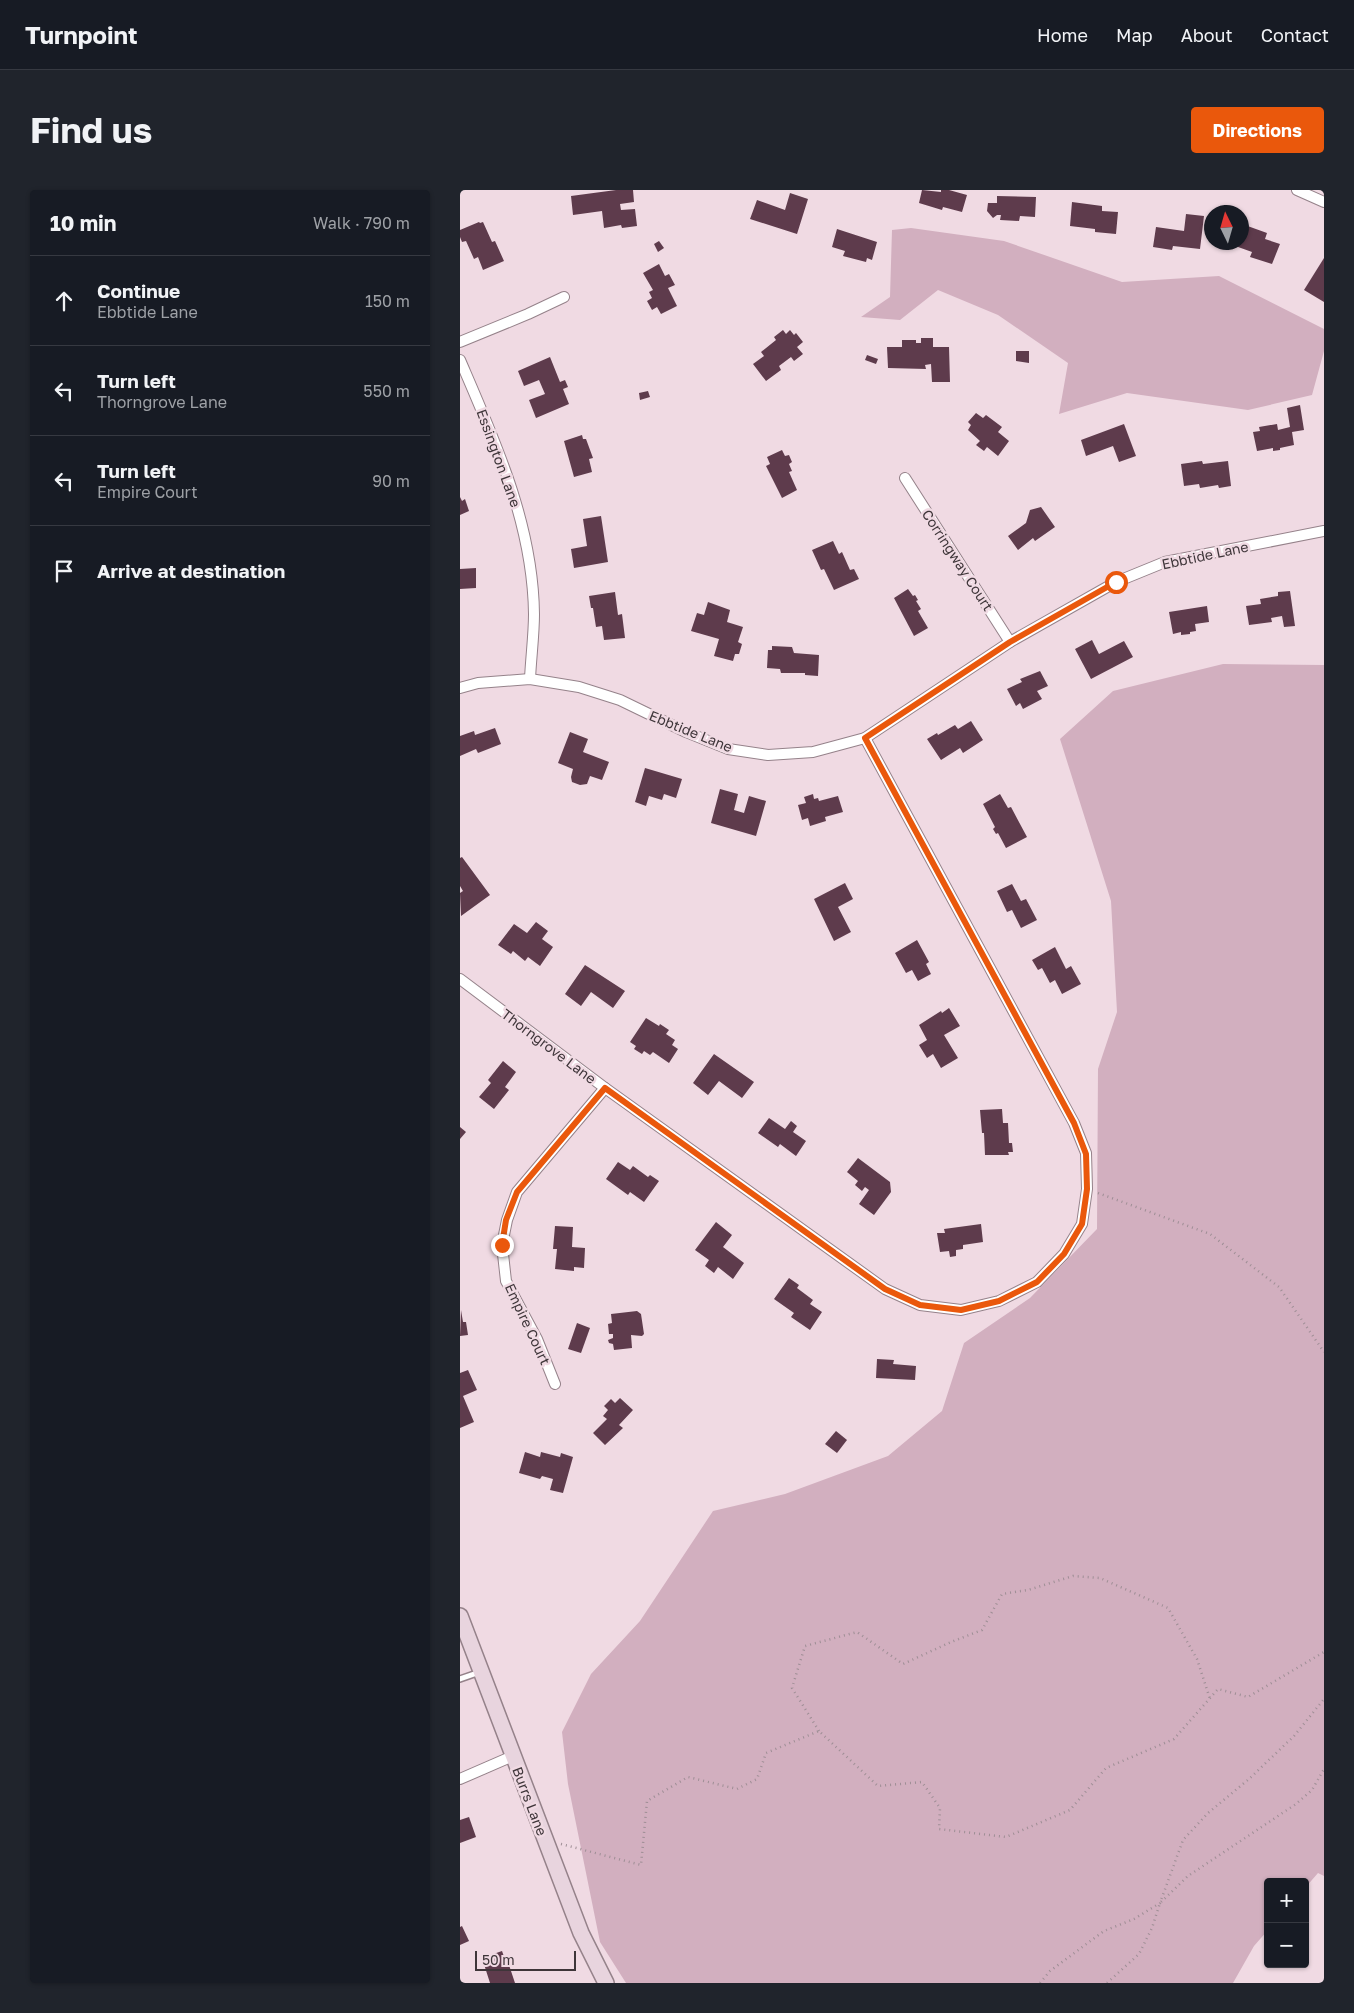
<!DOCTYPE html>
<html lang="en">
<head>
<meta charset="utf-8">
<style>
	:root { --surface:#171b24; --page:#20242c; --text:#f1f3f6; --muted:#9ea1a6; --line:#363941; --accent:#ea580c }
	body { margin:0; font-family:"Golos Text",sans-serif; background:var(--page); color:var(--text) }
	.controls { position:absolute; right:15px; bottom:15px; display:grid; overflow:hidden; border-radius:5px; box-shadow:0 1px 4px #0004 }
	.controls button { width:45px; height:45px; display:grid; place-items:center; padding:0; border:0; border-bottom:1px solid var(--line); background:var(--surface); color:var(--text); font:25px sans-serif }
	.compass { position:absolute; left:744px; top:15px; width:45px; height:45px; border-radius:50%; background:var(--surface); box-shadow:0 1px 4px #0004; rotate:355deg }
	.scale { position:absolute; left:15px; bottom:12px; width:101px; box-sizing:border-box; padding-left:5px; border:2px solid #3e3539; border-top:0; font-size:14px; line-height:18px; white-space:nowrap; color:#3e3539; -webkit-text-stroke:4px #f0dae3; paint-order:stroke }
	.stop { position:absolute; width:15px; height:15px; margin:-11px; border:4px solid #ea580c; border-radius:50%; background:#fff }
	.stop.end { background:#ea580c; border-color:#fff; box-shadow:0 1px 5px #0008 }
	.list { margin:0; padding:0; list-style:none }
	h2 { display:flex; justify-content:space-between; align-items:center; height:65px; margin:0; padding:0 20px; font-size:21px }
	h2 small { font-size:16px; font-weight:400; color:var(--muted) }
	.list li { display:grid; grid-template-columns:32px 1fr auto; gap:15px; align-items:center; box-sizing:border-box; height:90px; padding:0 20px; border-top:1px solid var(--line) }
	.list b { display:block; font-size:19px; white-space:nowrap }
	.list p { margin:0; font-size:16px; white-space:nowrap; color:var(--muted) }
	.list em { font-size:16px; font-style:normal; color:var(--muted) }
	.icon { flex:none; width:28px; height:28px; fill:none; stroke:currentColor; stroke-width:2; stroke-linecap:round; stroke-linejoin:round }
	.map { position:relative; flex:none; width:864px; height:1793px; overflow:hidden; border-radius:5px }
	header { display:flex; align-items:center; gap:30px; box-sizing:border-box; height:70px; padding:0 25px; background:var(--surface); border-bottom:1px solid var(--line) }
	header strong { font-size:24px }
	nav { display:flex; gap:28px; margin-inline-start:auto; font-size:18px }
	.intro { display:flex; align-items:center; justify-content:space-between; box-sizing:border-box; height:120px; padding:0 30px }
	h1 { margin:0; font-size:35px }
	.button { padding:12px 22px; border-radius:5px; background:var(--accent); color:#fff; font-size:18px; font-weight:700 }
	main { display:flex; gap:30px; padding:0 30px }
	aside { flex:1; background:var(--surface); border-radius:5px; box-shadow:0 1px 4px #0004 }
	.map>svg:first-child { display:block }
	.green { fill:#d2afbf }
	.building { fill:#5e3b4c }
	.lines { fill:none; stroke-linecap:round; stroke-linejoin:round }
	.lane-casing { stroke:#95828a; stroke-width:8 }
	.street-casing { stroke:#95828a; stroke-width:12 }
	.secondary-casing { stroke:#95828a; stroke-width:18 }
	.path { stroke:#9e8e95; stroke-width:2.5; stroke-dasharray:1 4; stroke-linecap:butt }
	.lane { stroke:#fff; stroke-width:5 }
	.street { stroke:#fff; stroke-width:10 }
	.secondary { stroke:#e8d4de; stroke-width:15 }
	.route { stroke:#ea580c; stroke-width:6 }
	.labels { text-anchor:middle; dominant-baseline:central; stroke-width:5; stroke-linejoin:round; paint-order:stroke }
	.street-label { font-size:14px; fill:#3e3539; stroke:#f0dae3 }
</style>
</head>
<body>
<header>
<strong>Turnpoint</strong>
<nav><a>Home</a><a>Map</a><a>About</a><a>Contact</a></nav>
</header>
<div class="intro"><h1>Find us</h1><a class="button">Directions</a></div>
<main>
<aside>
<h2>10 min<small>Walk · 790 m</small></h2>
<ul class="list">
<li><svg class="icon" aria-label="ahead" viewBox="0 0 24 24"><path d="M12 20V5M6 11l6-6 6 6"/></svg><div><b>Continue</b><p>Ebbtide Lane</p></div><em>150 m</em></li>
<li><svg class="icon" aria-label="left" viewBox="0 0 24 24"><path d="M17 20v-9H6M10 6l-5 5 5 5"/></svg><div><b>Turn left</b><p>Thorngrove Lane</p></div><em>550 m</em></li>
<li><svg class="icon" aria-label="left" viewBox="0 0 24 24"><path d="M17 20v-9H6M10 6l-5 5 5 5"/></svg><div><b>Turn left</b><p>Empire Court</p></div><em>90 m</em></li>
<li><svg class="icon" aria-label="arrive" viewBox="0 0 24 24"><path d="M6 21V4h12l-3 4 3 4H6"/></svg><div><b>Arrive at destination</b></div></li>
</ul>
</aside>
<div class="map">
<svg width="864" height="1793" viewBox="0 0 864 1793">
	<rect width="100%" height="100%" fill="#f0dae3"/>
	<g class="green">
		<polygon points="451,38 544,51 662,92 759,86 864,139 864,161 852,205 788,220 667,203 599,224 608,173 538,125 478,100 440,130 401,127 430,107 432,40"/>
		<polygon points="763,474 864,475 864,1686 858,1683 845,1698 845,1692 808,1692 808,1740 794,1756 773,1793 166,1793 140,1752 108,1594 102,1542 131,1484 180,1431 253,1321 325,1304 428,1266 482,1221 504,1153 570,1108 637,1039 638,879 657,822 651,711 600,549 653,501"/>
	</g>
	<g class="building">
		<polygon points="156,0 173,0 174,12 160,14 161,20 175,19 177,36 162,38 161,35 144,38 142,21 113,25 111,6"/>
		<polygon points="462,0 481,2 481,0 489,0 507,5 502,22 483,17 482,20 459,13"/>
		<polygon points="330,3 348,9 337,44 290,29 297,10 325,20"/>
		<polygon points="537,6 576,7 575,27 560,26 559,31 540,30 541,25 537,25 533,28 527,21 528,13 537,13"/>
		<polygon points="612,12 642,16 642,21 658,22 656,44 635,42 635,39 610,36"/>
		<polygon points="726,24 744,26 740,59 713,56 712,60 693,57 696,37 724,41"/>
		<polygon points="19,32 20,33 23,32 32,52 35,51 44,71 23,80 18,67 14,69 6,51 2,52 0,47 0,40"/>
		<polygon points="782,34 807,43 805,49 820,54 812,74 790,67 792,62 767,53 782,52"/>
		<polygon points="377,39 417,52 412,70 407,68 406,72 383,66 385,61 372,57"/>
		<polygon points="199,51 204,58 198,62 194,54"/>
		<polygon points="864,68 864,112 844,100"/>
		<polygon points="199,74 205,86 209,84 215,95 208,98 217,116 201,124 197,117 192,120 187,111 192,108 189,102 193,100 183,83"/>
		<polygon points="323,140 326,144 330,140 334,145 336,143 343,152 337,157 343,164 334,171 331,167 319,176 321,180 306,191 293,174 304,166 301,162 316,150 314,147"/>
		<polygon points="461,148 473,148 473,157 489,157 490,192 472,192 471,174 465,175 466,179 428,178 427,157 442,157 442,150 456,150 456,153 461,153"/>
		<polygon points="556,161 569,161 569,173 556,171"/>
		<polygon points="407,165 418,169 416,174 405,170"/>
		<polygon points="90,167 100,192 105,190 108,197 103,199 109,214 76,228 69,210 85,204 79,190 64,196 58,181"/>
		<polygon points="188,201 190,207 180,210 179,203"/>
		<polygon points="840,215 844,240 832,242 834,255 820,258 820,260 813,261 813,258 797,261 793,242 800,241 799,237 817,234 818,240 830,237 827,218"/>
		<polygon points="516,223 523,228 526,225 542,237 538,242 549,251 538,266 527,257 524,261 516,255 520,251 508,240 511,235 508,232"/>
		<polygon points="664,234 676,266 659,272 653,256 626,266 621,250"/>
		<polygon points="122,245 123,249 126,249 133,268 129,269 132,282 114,287 104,251"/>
		<polygon points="322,260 325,266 329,265 332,272 329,274 332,281 329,282 337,300 322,308 306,276 310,274 307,267"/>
		<polygon points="742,271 743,274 768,271 771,296 759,298 758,295 740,298 739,294 724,296 721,274"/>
		<polygon points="0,307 2,311 5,309 9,321 0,325"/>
		<polygon points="581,317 595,337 575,351 573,348 558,360 548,346 566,333 570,320"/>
		<polygon points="141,326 148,372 114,378 111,359 127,356 123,329"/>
		<polygon points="373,351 379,364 382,362 390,380 394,379 399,389 374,400 364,379 361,380 352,360"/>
		<polygon points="16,378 16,398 0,399 0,379"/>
		<polygon points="448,399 453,406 455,405 458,410 456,411 461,419 458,421 468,438 454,446 434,408"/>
		<polygon points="830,401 835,436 824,437 822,426 811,428 812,432 789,435 786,416 801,414 800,409 818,406 818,402"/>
		<polygon points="155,402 158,425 162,424 165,448 144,450 142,436 136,437 133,418 131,418 129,406"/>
		<polygon points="248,412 270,420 267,432 283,437 278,452 282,454 279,464 275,464 273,471 254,466 259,449 231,441 237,423 244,425"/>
		<polygon points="747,416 749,432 735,434 736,441 730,442 730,444 721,445 721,442 713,444 709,422"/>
		<polygon points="632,450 639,464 664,451 673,467 631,489 615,459"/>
		<polygon points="312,456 332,457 334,463 359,465 358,486 345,485 345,483 321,483 320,479 307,478 308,460 312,460"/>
		<polygon points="580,481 588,496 577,501 582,509 563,519 560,513 556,516 547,499 562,492 560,489"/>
		<polygon points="511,531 523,550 503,563 500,558 481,570 467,549 477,543 478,545 495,535 498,539"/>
		<polygon points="35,538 41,554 18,563 16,559 0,566 0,546 14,541 15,545"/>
		<polygon points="110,542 128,549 123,562 149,572 142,590 130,586 127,594 120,595 112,592 111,587 113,579 98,573"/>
		<polygon points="185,578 222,589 216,608 204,604 202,610 189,606 186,616 175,612"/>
		<polygon points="260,599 278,604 274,620 284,623 289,606 306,611 296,646 251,633"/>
		<polygon points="353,604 354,609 358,608 359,611 378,606 383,622 365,627 366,631 350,636 348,628 342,630 338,615 346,613 344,607"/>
		<polygon points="540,604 548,618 551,617 567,647 546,658 538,643 536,644 533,639 535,637 523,614"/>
		<polygon points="2,667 30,705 1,726 0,703 3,701 0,696 0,668"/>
		<polygon points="385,693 393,709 378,717 391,742 374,751 354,709"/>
		<polygon points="552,694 561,711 566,709 577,730 561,738 552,720 547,722 537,701"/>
		<polygon points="76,732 88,741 82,749 93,757 80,776 68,767 65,771 53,761 51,764 38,755 54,734 67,743"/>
		<polygon points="457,750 469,772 466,774 471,784 458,791 452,780 446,783 435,763"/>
		<polygon points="595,757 606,779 611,776 621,794 602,804 595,790 590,793 582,778 578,780 572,770"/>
		<polygon points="125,775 165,801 153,818 131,802 121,816 105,804"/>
		<polygon points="489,818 500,836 484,845 498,868 481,878 473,864 467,868 459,855 467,850 459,835 481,821 482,823"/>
		<polygon points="186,828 199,836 200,834 209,840 206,844 215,850 212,855 218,859 209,873 193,862 190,865 184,861 182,864 174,859 176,856 170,852"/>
		<polygon points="254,864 294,892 282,908 259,891 248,905 233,893"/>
		<polygon points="43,871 56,882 45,897 49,900 34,919 19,907 31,893 28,890"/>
		<polygon points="542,919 543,933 548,933 549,953 552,953 553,962 548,962 549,965 525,965 524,943 522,943 520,920"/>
		<polygon points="309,928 325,939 331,931 337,936 333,942 346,951 336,966 320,954 318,957 298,943"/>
		<polygon points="0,937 6,942 0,949"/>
		<polygon points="398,968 430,992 431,1002 414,1025 399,1014 409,1000 405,997 402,1001 395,995 398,991 387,982"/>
		<polygon points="158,972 170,980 173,976 188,987 190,985 199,991 184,1012 170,1002 168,1005 146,989"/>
		<polygon points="256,1032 272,1045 263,1057 284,1073 273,1089 258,1077 254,1083 245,1076 249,1070 235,1060"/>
		<polygon points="521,1034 523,1052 503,1055 503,1059 496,1060 496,1066 490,1067 489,1061 480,1062 477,1043 485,1043 484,1039"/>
		<polygon points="95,1036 113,1037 112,1057 125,1058 124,1078 114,1077 114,1081 95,1079 97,1059 93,1059"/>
		<polygon points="329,1088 339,1095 337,1098 353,1110 350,1114 362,1122 350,1140 331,1127 334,1123 314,1109"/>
		<polygon points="1,1120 3,1132 6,1132 8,1145 0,1146"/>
		<polygon points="177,1121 181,1124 184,1144 182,1146 171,1145 172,1158 154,1160 153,1154 149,1153 148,1150 153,1148 153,1144 149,1144 148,1134 152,1133 151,1124"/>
		<polygon points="117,1133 130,1138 121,1163 108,1159"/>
		<polygon points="417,1169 434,1170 433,1174 456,1176 455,1190 416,1188"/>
		<polygon points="8,1180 17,1200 3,1206 14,1232 0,1238 0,1183"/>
		<polygon points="160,1208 173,1220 159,1235 163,1238 145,1255 133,1243 147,1229 143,1226 148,1220 144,1216 151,1209 155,1213"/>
		<polygon points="376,1241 387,1250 377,1263 365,1254"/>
		<polygon points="65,1262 80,1267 81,1262 100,1267 101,1263 113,1267 103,1303 90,1300 93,1289 82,1286 80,1289 59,1283"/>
		<polygon points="9,1627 16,1647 0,1653 0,1630"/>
		<polygon points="2,1736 9,1751 0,1755 0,1737"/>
		<polygon points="42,1761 47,1775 49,1775 55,1793 30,1793 22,1768"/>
	</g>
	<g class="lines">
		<defs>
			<polyline id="lane" points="0,1489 20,1482"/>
			<g id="street">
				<polyline points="837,0 864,12"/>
				<polyline points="0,152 68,124 104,107"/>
				<path d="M 0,170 C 35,251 73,334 74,424 C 74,445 71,467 70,489"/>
				<polyline points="445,288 550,452"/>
				<polyline points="0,498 18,493 70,489 119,497 160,510 226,542 268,559 308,565 353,562 405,548 550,452 656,392 705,372 864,341"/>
				<polyline points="0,789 145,898 425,1099 460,1115 501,1120 539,1111 577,1092 604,1064 622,1034 627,999 626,963 614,933 405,548"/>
				<polyline points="95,1194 77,1149 46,1091 42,1055 47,1030 57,1002 145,898"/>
				<polyline points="0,1589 53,1566"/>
			</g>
			<polyline id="secondary" points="0,1426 121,1743 146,1793"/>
		</defs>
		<use href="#lane" class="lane-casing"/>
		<use href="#street" class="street-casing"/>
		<use href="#secondary" class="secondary-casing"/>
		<g class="path">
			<polyline points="638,1003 750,1044 819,1097 864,1162"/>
			<polyline points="359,1541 332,1498 345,1456 397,1442 443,1474 491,1452 522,1440 542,1404 568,1400 613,1386 640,1388 708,1418 737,1469 750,1509"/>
			<polyline points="101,1654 181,1675 187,1611 228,1587 277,1599 297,1589 306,1563 359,1541 418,1596 462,1592 480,1618 479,1639 546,1647 610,1620 646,1578 714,1549 758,1499 788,1507 864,1462"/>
			<polyline points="580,1793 590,1781 644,1741 674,1729 700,1713 723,1650 748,1623 789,1589 834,1546 864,1509"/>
			<polyline points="647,1793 679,1764 692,1738 700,1713 728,1686 836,1614 852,1600 864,1579"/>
		</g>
		<use href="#lane" class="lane"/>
		<use href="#street" class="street"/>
		<use href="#secondary" class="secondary"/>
	</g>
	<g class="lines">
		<polyline class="route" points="42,1055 46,1030 57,1002 145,898 425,1099 460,1115 501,1120 539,1111 577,1092 604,1064 622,1034 627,999 626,964 614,933 405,548 550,452 656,392"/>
	</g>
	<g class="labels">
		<g class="street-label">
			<text transform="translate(39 268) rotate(70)">Essington Lane</text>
			<text transform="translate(745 365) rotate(-12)">Ebbtide Lane</text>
			<text transform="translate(498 370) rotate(57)">Corringway Court</text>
			<text transform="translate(231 541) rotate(22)">Ebbtide Lane</text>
			<text transform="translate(89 856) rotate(37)">Thorngrove Lane</text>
			<text transform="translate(68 1134) rotate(65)">Empire Court</text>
			<text transform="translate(70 1611) rotate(69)">Burrs Lane</text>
		</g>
	</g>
</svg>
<div class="controls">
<button>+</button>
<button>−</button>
</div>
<svg class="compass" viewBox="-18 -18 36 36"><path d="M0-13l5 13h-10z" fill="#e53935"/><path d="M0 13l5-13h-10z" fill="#9ea1a6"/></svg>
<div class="scale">50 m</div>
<div class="stop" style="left:656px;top:392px"></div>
<div class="stop end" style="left:42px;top:1055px"></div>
</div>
</main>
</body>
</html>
